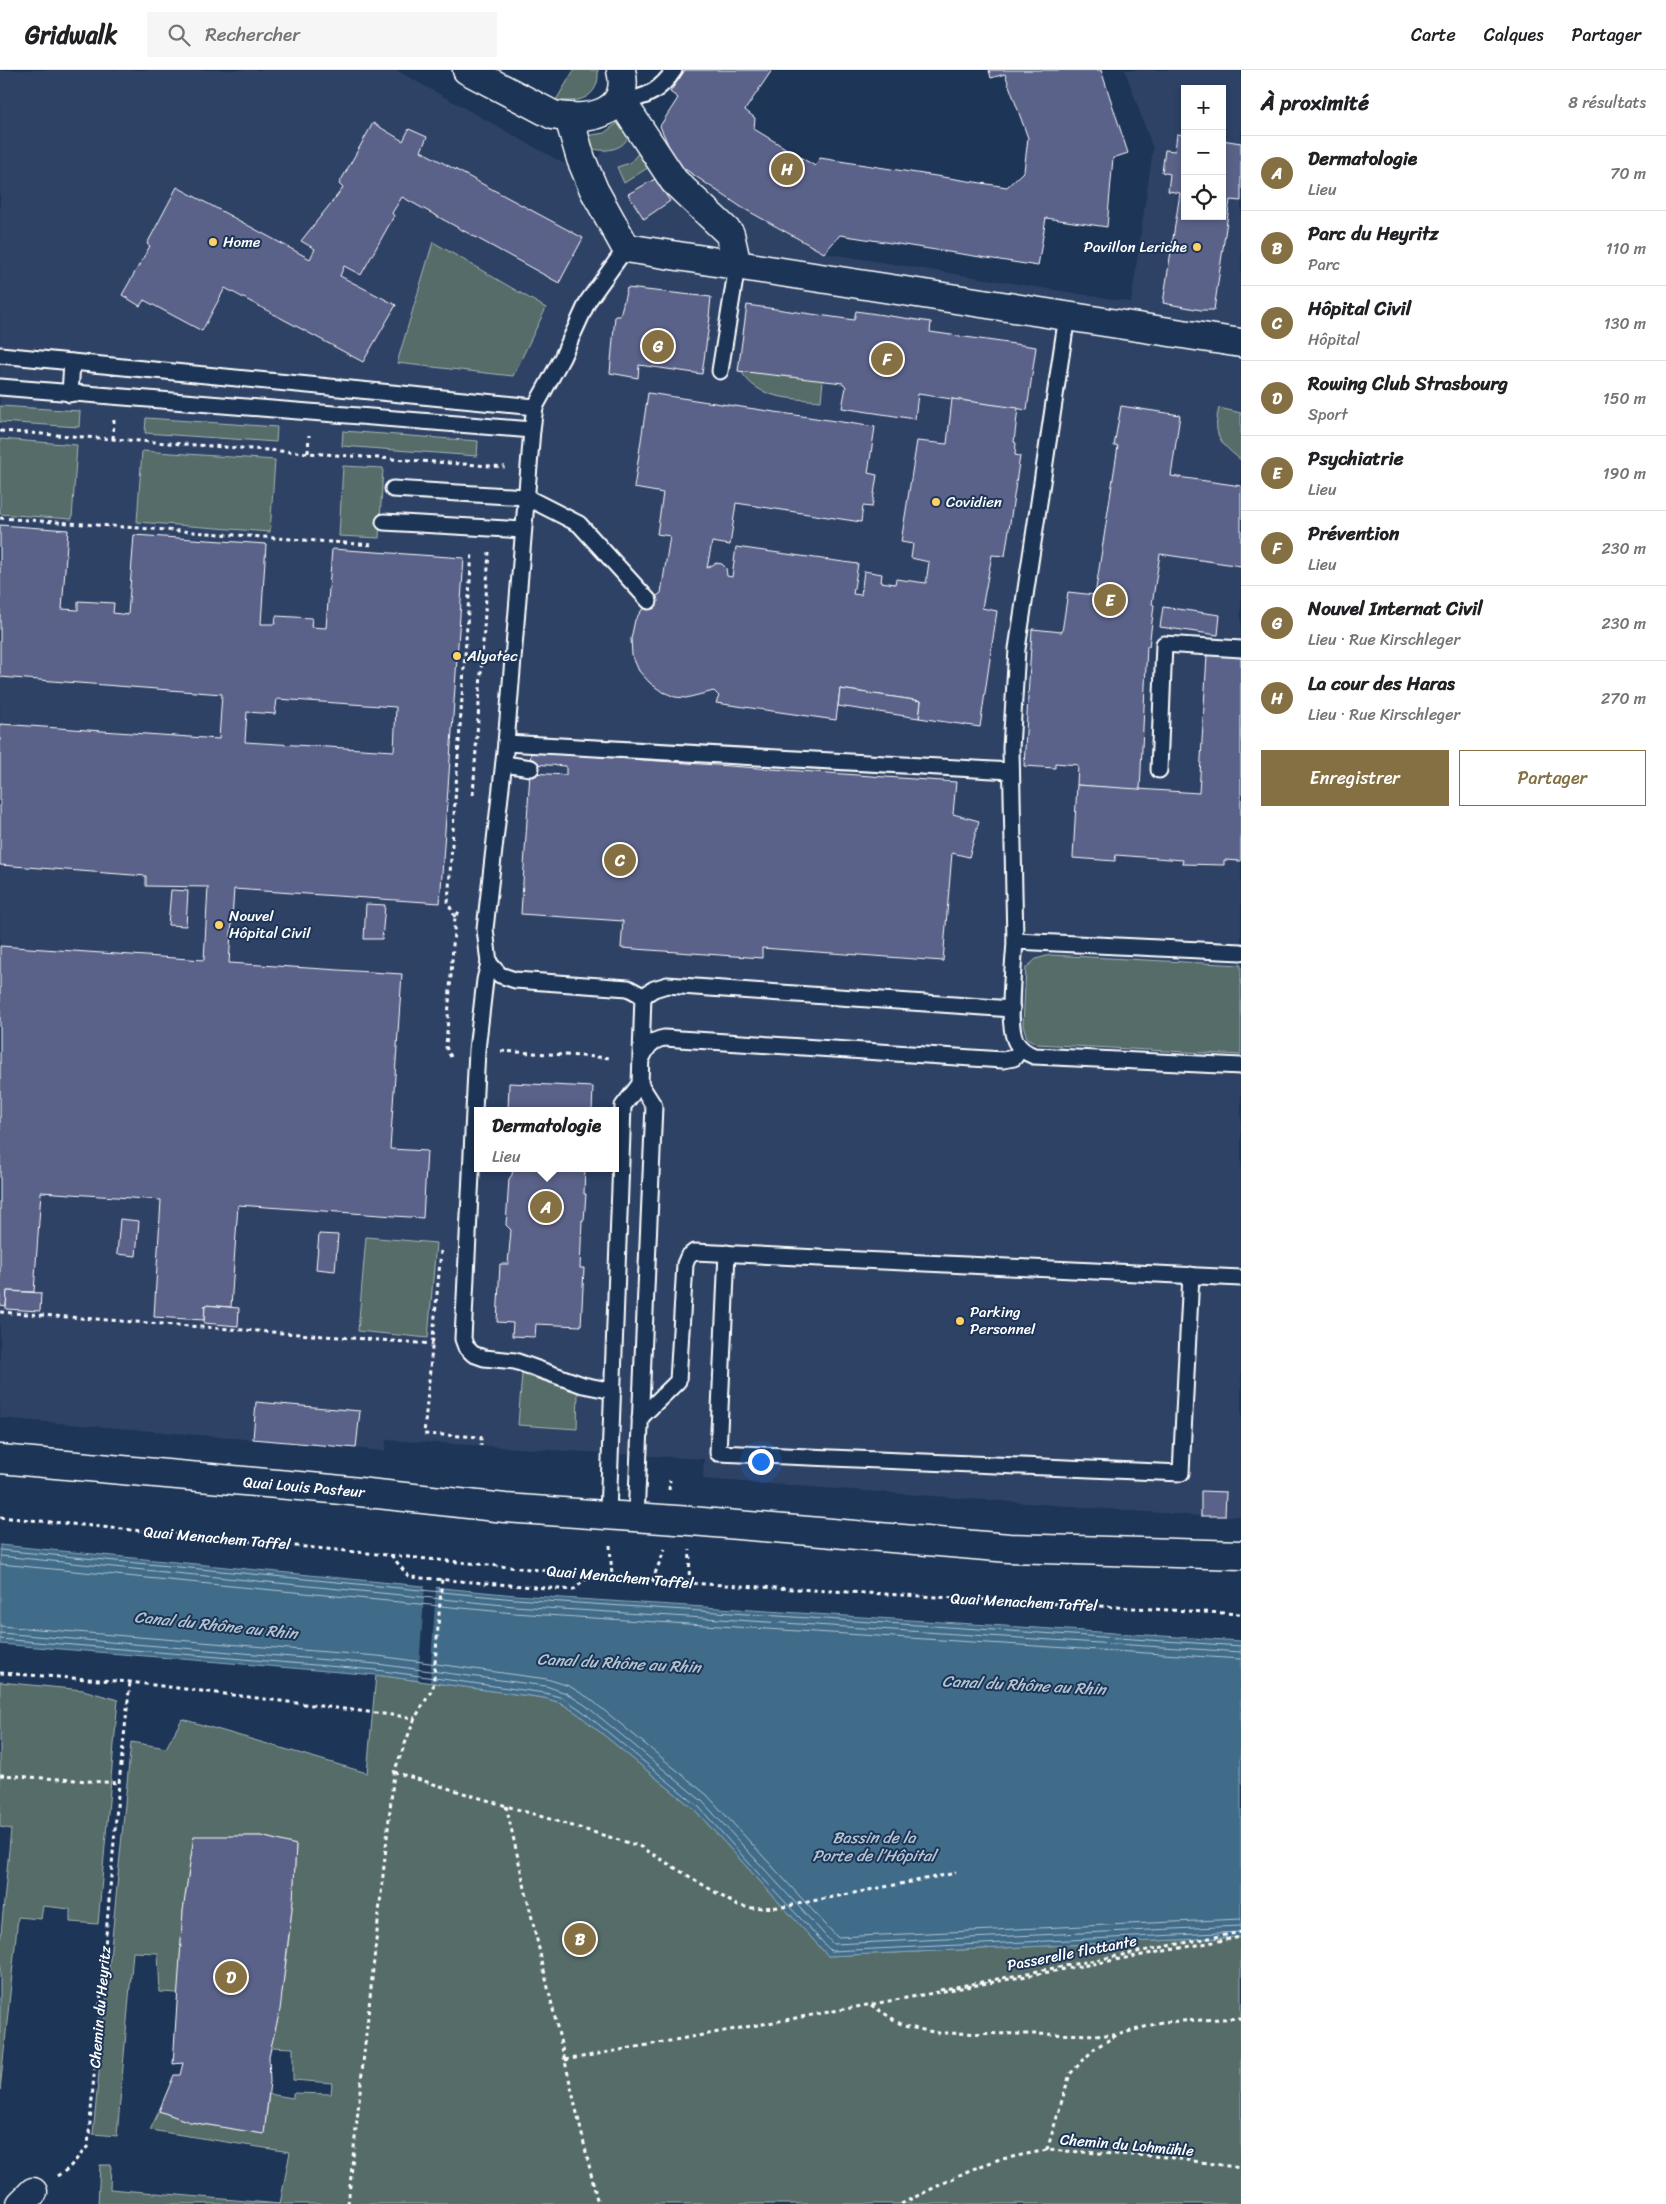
<!DOCTYPE html>
<html lang="fr">
<head>
<meta charset="utf-8">
<style>
	:root { --surface:#fff; --page:#f6f6f6; --text:#202124; --muted:#757577; --line:#e0e0e0; --accent:#847042 }
	body { margin:0; font-family:Sriracha,sans-serif; background:var(--page); color:var(--text) }
	.controls { position:absolute; right:15px; top:15px; display:grid; overflow:hidden; border-radius:0px; box-shadow:0 2px 8px #0003 }
	.controls button { width:45px; height:45px; display:grid; place-items:center; padding:0; border:0; border-bottom:1px solid var(--line); background:var(--surface); color:var(--text); font:25px sans-serif }
	.you { position:absolute; left:760px; top:1391px; width:18px; height:18px; margin:-12px; border:4px solid #fff; border-radius:50%; background:#1a73e8; box-shadow:0 0 0 8px #1a73e833 }
	.badge { display:grid; place-items:center; width:32px; height:32px; border-radius:50%; background:var(--accent); color:#fff; font-size:16px; font-weight:700 }
	.pin { position:absolute; translate:-50% -50%; border:2px solid #fff; box-shadow:0 1px 5px #0006 }
	.popup { position:absolute; left:474px; top:1037px; width:145px; height:65px; box-sizing:border-box; display:grid; place-content:center; border-radius:0px; background:var(--surface); filter:drop-shadow(0 1px 4px #0005); font-size:16px; white-space:nowrap; color:var(--muted) }
	.popup b { font-size:19px; color:var(--text) }
	.popup::after { content:''; position:absolute; left:50%; top:100%; margin-left:-10px; border:10px solid transparent; border-top-color:var(--surface) }
	.list { margin:0; padding:0; list-style:none }
	h2 { display:flex; justify-content:space-between; align-items:center; height:65px; margin:0; padding:0 20px; font-size:21px }
	h2 small { font-size:16px; font-weight:400; color:var(--muted) }
	.list li { display:grid; grid-template-columns:32px 1fr auto; gap:15px; align-items:center; box-sizing:border-box; height:75px; padding:0 20px; border-top:1px solid var(--line) }
	.list b { display:block; font-size:19px; white-space:nowrap }
	.list p { margin:0; font-size:16px; white-space:nowrap; color:var(--muted) }
	.list em { font-size:16px; font-style:normal; color:var(--muted) }
	.actions { display:flex; gap:10px; padding:15px 20px }
	.actions a { flex:1; padding:11px 0; border:1px solid var(--accent); border-radius:0px; text-align:center; font-size:18px; color:var(--accent) }
	.actions .main { background:var(--accent); color:#fff }
	.icon { flex:none; width:28px; height:28px; fill:none; stroke:currentColor; stroke-width:2; stroke-linecap:round; stroke-linejoin:round }
	.map { position:relative; flex:none; width:1241px; height:2134px; overflow:hidden }
	header { display:flex; align-items:center; gap:30px; box-sizing:border-box; height:70px; padding:0 25px; background:var(--surface); border-bottom:1px solid var(--line) }
	header strong { font-size:24px }
	nav { display:flex; gap:28px; margin-inline-start:auto; font-size:18px }
	.search { width:350px; height:45px; background:var(--page); display:flex; align-items:center; gap:12px; box-sizing:border-box; padding:0 18px; border-radius:0px; color:var(--muted); font-size:19px }
	main { display:flex }
	aside { flex:1; background:var(--surface) }
	.map>svg:first-child { display:block }
	.built { fill:#2f4266; fill-rule:evenodd }
	.green { fill:#556c68; stroke:#aab6b4 }
	.water { fill:#416c89; stroke:#8da7b8 }
	.pier { fill:#1d3557 }
	.lines { fill:none; stroke-linecap:round; stroke-linejoin:round }
	.shore { stroke:#b3c4d0; stroke-width:1 }
	.building { fill:#5a6289; stroke:#fff; fill-rule:evenodd }
	.service-casing { stroke:#fff; stroke-width:19 }
	.minor-casing { stroke:#fff; stroke-width:31 }
	.secondary-casing { stroke:#fff; stroke-width:31 }
	.path { stroke:#fff; stroke-width:3; stroke-dasharray:4 4; stroke-linecap:butt }
	.service { stroke:#1d3557; stroke-width:15 }
	.minor { stroke:#1d3557; stroke-width:28 }
	.secondary { stroke:#1d3557; stroke-width:28 }
	.poi-dot { fill:#ffd166; stroke:#1d3557; stroke-width:2 }
	.labels { text-anchor:middle; dominant-baseline:central; stroke-width:4; stroke-linejoin:round; paint-order:stroke }
	.poi-label { font-size:15px; fill:#fff; stroke:#1d3557; text-anchor:start }
	.street-label { font-size:15px; fill:#fff; stroke:#1d3557 }
	.water-label { font-size:16px; font-style:italic; fill:#b3c4d0; stroke:#1d3557 }
</style>
</head>
<body>
<header>
<strong>Gridwalk</strong>
<div class="search"><svg class="icon" aria-label="search" viewBox="0 0 24 24"><circle cx="10" cy="10" r="6"/><path d="M15 15l6 6"/></svg>Rechercher</div>
<nav><a>Carte</a><a>Calques</a><a>Partager</a></nav>
</header>
<main>
<div class="map">
<svg width="1241" height="2134" viewBox="0 0 1241 2134">
	<rect width="100%" height="100%" fill="#1d3557"/>
	<filter id="ink" filterUnits="userSpaceOnUse"><feTurbulence type="fractalNoise" baseFrequency=".02" numOctaves="2"/><feDisplacementMap in="SourceGraphic" scale="10" xChannelSelector="R" yChannelSelector="G"/><feConvolveMatrix kernelMatrix="1 2 1 2 8 2 1 2 1" color-interpolation-filters="sRGB"/></filter>
	<g filter="url(#ink)">
		<path class="built" d="M 0,0 L 396,0 L 583,104 L 628,53 L 650,48 L 676,93 L 762,148 L 824,183 L 1131,232 L 1153,79 L 1125,0 L 1241,0 L 1241,1446 L 1201,1446 L 703,1409 L 704,1389 L 386,1370 L 385,1381 L 0,1348 ZM 1185,19 L 1222,19 L 1222,146 L 1185,146 ZM 477,1041 L 615,1041 L 615,1098 L 477,1098 Z"/>
		<g class="green">
			<path d="M 574,0 L 598,0 C 600,27 580,34 556,30 Z"/>
			<path d="M 623,49 C 624,53 628,59 628,64 C 627,80 602,83 591,78 C 587,76 582,70 579,67 L 604,63 Z"/>
			<polygon points="641,80 652,95 624,113 617,97 630,93"/>
			<polygon points="433,172 546,238 513,306 397,293"/>
			<path d="M 741,301 L 823,310 L 821,331 C 791,328 758,330 741,301 Z"/>
			<polygon points="0,336 80,341 79,357 0,352"/>
			<path d="M 1219,338 L 1241,343 L 1241,390 C 1221,374 1212,366 1219,338 Z"/>
			<polygon points="146,348 277,357 276,372 145,363"/>
			<polygon points="343,361 478,371 477,386 342,376"/>
			<polygon points="0,369 77,375 72,449 0,444"/>
			<polygon points="142,381 275,390 270,462 137,452"/>
			<polygon points="343,396 383,398 379,468 339,466"/>
			<polygon points="1050,885 1241,895 1241,985 1037,974 1027,968 1023,955 1026,898 1036,889"/>
			<polygon points="366,1167 436,1173 428,1268 358,1261"/>
			<polygon points="522,1304 578,1322 577,1359 518,1355"/>
			<path d="M 376,1605 L 544,1628 L 561,1633 L 578,1644 L 694,1739 L 828,1886 L 1241,1867 L 1241,2134 L 280,2134 L 290,2082 L 150,2060 L 159,2041 L 190,2052 L 264,2064 L 269,2024 L 293,2028 L 293,2023 L 331,2024 L 332,2013 L 293,2010 L 293,1978 L 271,1977 C 286,1911 293,1843 296,1775 L 261,1766 L 194,1767 L 183,1841 L 178,1923 L 160,1922 L 158,1883 L 133,1882 L 117,2066 L 93,2064 L 131,1672 L 166,1678 L 182,1649 L 367,1703 Z"/>
			<polygon points="0,1612 83,1620 118,1630 98,1854 70,1852 70,1839 43,1836 41,1849 18,1847 0,2020 0,1874 11,1759 0,1757"/>
			<polygon points="100,2095 111,2095 110,2119 280,2134 98,2134"/>
		</g>
		<polygon class="water" points="0,1475 515,1525 1241,1571 1241,1867 828,1886 694,1739 578,1644 561,1633 544,1628 376,1605 0,1574"/>
		<polygon class="pier" points="425,1515 436,1516 430,1612 418,1610"/>
		<g class="lines">
			<g class="shore">
				<polyline points="0,1480 515,1529 1241,1576"/>
				<polyline points="0,1486 514,1536 1241,1582"/>
				<polyline points="0,1494 514,1543 1241,1589"/>
				<polyline points="0,1556 378,1586 547,1609 569,1616 589,1628 707,1725 837,1867 1241,1849"/>
				<polyline points="0,1563 377,1594 546,1616 566,1623 585,1635 702,1731 833,1874 1241,1856"/>
				<polyline points="0,1569 376,1600 545,1623 563,1628 581,1640 698,1736 757,1802 831,1881 1241,1862"/>
			</g>
		</g>
		<g class="building">
			<polygon points="685,0 772,0 745,40 755,48 754,59 815,96 820,88 1007,117 1024,101 1028,68 1005,4 991,8 989,0 1101,0 1128,83 1113,88 1107,157 1046,148 1038,196 840,165 824,183 741,137 676,93 660,56 678,28 670,22"/>
			<polygon points="373,53 403,71 409,59 427,67 421,81 583,168 559,213 402,127 392,143 394,146 361,205 344,196 340,206 396,235 363,292 225,218 202,261 144,230 140,236 122,225 150,176 147,174 177,117 310,189 315,179 301,171 343,118 339,114"/>
			<polygon points="1177,64 1185,65 1185,146 1222,146 1222,70 1241,73 1241,131 1230,130 1214,240 1201,240 1163,233 1180,123 1168,121 1170,104 1162,102 1165,80 1175,81"/>
			<polygon points="655,109 670,131 644,149 628,124"/>
			<polygon points="627,218 711,227 709,247 710,247 702,304 639,295 638,308 610,303 615,246 620,246"/>
			<polygon points="747,235 854,250 856,241 931,252 930,262 1036,277 1027,340 918,324 915,349 842,338 846,317 843,313 738,301"/>
			<polygon points="648,323 875,357 868,403 877,405 872,437 863,436 861,452 736,433 730,475 712,472 707,498 716,493 722,494 726,498 727,506 732,507 736,477 858,494 853,524 861,525 864,501 882,504 881,512 895,514 896,509 926,513 929,492 911,488 913,474 901,472 917,371 947,374 952,329 1018,338 1014,372 1016,373 1015,385 1020,386 1005,486 992,485 982,538 997,541 980,657 919,648 921,631 840,619 836,650 716,633 719,626 714,621 686,628 675,627 661,621 650,613 639,601 632,585 631,569 635,550 646,534 661,523 670,466 657,464 663,423 634,418"/>
			<polygon points="1121,336 1180,345 1171,406 1241,416 1241,496 1160,484 1152,534 1154,535 1149,577 1147,575 1140,720 1077,715 1078,695 1055,693 1055,698 1024,696 1032,559 1062,562 1068,522 1095,525 1118,376 1114,376"/>
			<path d="M 0,455 L 68,460 L 62,539 L 78,540 L 78,531 L 114,533 L 113,543 L 128,545 L 134,465 L 266,474 L 261,554 L 275,554 L 276,546 L 312,548 L 311,557 L 326,558 L 332,479 L 464,488 L 440,833 L 234,819 L 229,893 L 402,904 L 390,1079 L 427,1081 L 423,1148 L 238,1135 L 231,1237 L 205,1235 L 204,1250 L 154,1247 L 161,1130 L 41,1122 L 34,1222 L 7,1221 L 6,1236 L 0,1235 L 0,876 L 204,890 L 208,817 L 146,816 L 146,806 L 0,795 L 0,654 L 219,669 L 222,624 L 0,607 ZM 277,629 L 396,637 L 394,681 L 245,672 L 247,642 L 275,644 Z"/>
			<polygon points="1163,537 1220,545 1218,565 1160,557"/>
			<polygon points="1207,585 1241,587 1241,791 1224,790 1224,795 1182,794 1183,790 1116,785 1115,791 1073,788 1077,715 1199,723"/>
			<polygon points="840,619 921,631 919,648 838,636"/>
			<polygon points="531,682 956,712 953,744 979,751 969,787 952,783 943,891 762,878 762,888 621,878 623,851 521,844 530,703 566,705 566,696 530,694"/>
			<polygon points="171,820 188,821 186,856 168,855"/>
			<polygon points="366,834 385,835 382,869 364,869"/>
			<polygon points="509,1013 593,1017 592,1041 508,1041"/>
			<polygon points="513,1098 585,1098 584,1124 586,1124 584,1150 582,1150 580,1198 584,1198 581,1256 536,1254 535,1267 512,1266 513,1253 497,1252 500,1194 508,1194 511,1160 506,1155 509,1109 512,1105"/>
			<polygon points="120,1149 139,1151 136,1186 117,1184"/>
			<polygon points="319,1164 338,1165 335,1201 316,1199"/>
			<polygon points="7,1221 41,1223 40,1241 6,1239"/>
			<polygon points="205,1235 239,1238 238,1256 204,1253"/>
			<polygon points="256,1332 360,1341 356,1378 253,1369"/>
			<polygon points="1201,1421 1226,1422 1225,1446 1201,1446"/>
			<polygon points="194,1766 261,1766 296,1775 293,1830 280,1940 269,1986 270,2012 264,2064 190,2052 159,2041 174,2005 180,2005 183,1993 173,1994 183,1841"/>
		</g>
		<g class="lines">
			<defs>
				<g id="service">
					<path d="M 620,29 C 644,31 661,20 674,0"/>
					<polyline points="0,285 535,337"/>
					<polyline points="720,301 737,196"/>
					<polyline points="0,317 532,360"/>
					<polyline points="70,324 72,292"/>
					<polyline points="393,419 526,427 579,454 649,531"/>
					<polyline points="384,452 523,460"/>
					<polyline points="506,673 1011,701"/>
					<polyline points="504,694 531,698"/>
					<polyline points="1159,700 1164,574 1241,579"/>
					<polyline points="1015,871 1011,678 1017,579 1067,246"/>
					<path d="M 1241,882 L 1015,871 C 1014,893 1006,954 1016,972 C 1020,979 1026,983 1034,986 L 1241,996"/>
					<polyline points="489,893 500,905 515,910 628,918 643,926"/>
					<polyline points="643,926 654,919 667,915 1012,939"/>
					<path d="M 642,988 C 647,977 652,970 664,968 L 1003,990 L 1014,988 L 1021,979"/>
					<polyline points="727,1183 718,1383 1181,1403 1191,1205"/>
					<polyline points="613,1321 583,1315 515,1291 484,1288 473,1284 466,1277 463,1269 477,980 485,910 489,893 485,859 506,673 532,360 535,337 562,288 588,231 626,178"/>
					<polyline points="640,1348 678,1311 685,1194 688,1187 694,1182 1241,1208"/>
					<polyline points="608,1444 623,1036 640,1014 643,926"/>
					<polyline points="636,1448 654,1036 640,1014"/>
				</g>
				<g id="minor">
					<path d="M 467,0 L 553,45 C 586,52 632,45 621,0"/>
					<polyline points="620,29 674,111 730,164 737,196"/>
					<polyline points="569,48 581,89 594,120 626,178 1241,273"/>
					<polyline points="21,2134 33,2122"/>
				</g>
				<polyline id="secondary" points="0,1389 332,1419 505,1438 691,1451 1009,1478 1241,1485"/>
			</defs>
			<use href="#service" class="service-casing"/>
			<use href="#minor" class="minor-casing"/>
			<use href="#secondary" class="secondary-casing"/>
			<g class="path">
				<polyline points="0,361 505,397"/>
				<polyline points="113,369 114,350"/>
				<polyline points="308,383 309,365"/>
				<polyline points="0,448 373,475"/>
				<polyline points="473,725 489,482"/>
				<polyline points="455,847 448,833 472,482"/>
				<polyline points="501,981 612,988"/>
				<polyline points="451,987 446,977 455,847 461,839"/>
				<polyline points="441,1181 424,1364 481,1367 481,1376"/>
				<polyline points="0,1242 433,1274"/>
				<polyline points="669,1420 670,1410"/>
				<polyline points="0,1447 652,1511 1241,1544"/>
				<polyline points="610,1475 612,1507"/>
				<polyline points="391,1485 409,1507 573,1520 591,1505"/>
				<polyline points="652,1511 665,1479"/>
				<polyline points="689,1513 690,1480"/>
				<polyline points="0,1603 130,1612 415,1648"/>
				<polyline points="394,1702 639,1776 738,1836 753,1838 782,1837 956,1803"/>
				<polyline points="0,1705 119,1713"/>
				<polyline points="506,1736 598,2134"/>
				<polyline points="940,1920 1241,1862"/>
				<polyline points="871,1935 904,1956 938,1963 1115,1965"/>
				<polyline points="565,1990 1241,1867"/>
				<polyline points="1047,2080 1070,2004 1095,1978 1117,1965 1162,1952 1241,1948"/>
				<polyline points="57,2106 68,2099 88,2076 119,1713 130,1612"/>
				<polyline points="348,2134 394,1702 415,1648 433,1618 442,1508"/>
				<polyline points="901,2134 970,2100 997,2090 1047,2080 1166,2087 1241,2098"/>
			</g>
			<use href="#service" class="service"/>
			<use href="#minor" class="minor"/>
			<use href="#secondary" class="secondary"/>
		</g>
	</g>
	<g class="poi-dot">
		<circle cx="213" cy="172" r="5"/>
		<circle cx="1197" cy="177" r="5"/>
		<circle cx="936" cy="432" r="5"/>
		<circle cx="457" cy="586" r="5"/>
		<circle cx="219" cy="855" r="5"/>
		<circle cx="960" cy="1251" r="5"/>
	</g>
	<g class="labels">
		<g class="poi-label">
			<text x="223" y="172">Home</text>
			<text x="1187" y="177" text-anchor="end">Pavillon Leriche</text>
			<text x="946" y="432">Covidien</text>
			<text x="467" y="586">Alyatec</text>
			<text x="229" y="846">Nouvel<tspan x="229" dy="17">Hôpital Civil</tspan></text>
			<text x="970" y="1242">Parking<tspan x="970" dy="17">Personnel</tspan></text>
		</g>
		<g class="street-label">
			<text transform="translate(304 1417) rotate(5)">Quai Louis Pasteur</text>
			<text transform="translate(217 1468) rotate(5)">Quai Menachem Taffel</text>
			<text transform="translate(620 1507) rotate(5)">Quai Menachem Taffel</text>
			<text transform="translate(1024 1532) rotate(3)">Quai Menachem Taffel</text>
			<text transform="translate(1072 1883) rotate(-11)">Passerelle flottante</text>
			<text transform="translate(100 1937) rotate(-85)">Chemin du Heyritz</text>
			<text transform="translate(1127 2075) rotate(5)">Chemin du Lohmühle</text>
		</g>
		<g class="water-label">
			<text transform="translate(216 1555) rotate(6)">Canal du Rhône au Rhin</text>
			<text transform="translate(619 1593) rotate(3)">Canal du Rhône au Rhin</text>
			<text transform="translate(1024 1615) rotate(3)">Canal du Rhône au Rhin</text>
			<text x="874" y="1767">Bassin de la<tspan x="874" dy="18">Porte de l’Hôpital</tspan></text>
		</g>
	</g>
</svg>
<div class="controls">
<button>+</button>
<button>−</button>
<button><svg class="icon" aria-label="locate" viewBox="0 0 24 24"><circle cx="12" cy="12" r="6"/><path d="M12 2v4M12 18v4M2 12h4M18 12h4"/></svg></button>
</div>
<div class="you"></div>
<div class="pin badge" style="left:546px;top:1137px">A</div>
<div class="popup"><b>Dermatologie</b>Lieu</div>
<div class="pin badge" style="left:580px;top:1869px">B</div>
<div class="pin badge" style="left:620px;top:790px">C</div>
<div class="pin badge" style="left:231px;top:1907px">D</div>
<div class="pin badge" style="left:1110px;top:530px">E</div>
<div class="pin badge" style="left:887px;top:289px">F</div>
<div class="pin badge" style="left:658px;top:276px">G</div>
<div class="pin badge" style="left:787px;top:99px">H</div>
</div>
<aside>
<h2>À proximité<small>8 résultats</small></h2>
<ul class="list">
<li><span class="badge">A</span><div><b>Dermatologie</b><p>Lieu</p></div><em>70 m</em></li>
<li><span class="badge">B</span><div><b>Parc du Heyritz</b><p>Parc</p></div><em>110 m</em></li>
<li><span class="badge">C</span><div><b>Hôpital Civil</b><p>Hôpital</p></div><em>130 m</em></li>
<li><span class="badge">D</span><div><b>Rowing Club Strasbourg</b><p>Sport</p></div><em>150 m</em></li>
<li><span class="badge">E</span><div><b>Psychiatrie</b><p>Lieu</p></div><em>190 m</em></li>
<li><span class="badge">F</span><div><b>Prévention</b><p>Lieu</p></div><em>230 m</em></li>
<li><span class="badge">G</span><div><b>Nouvel Internat Civil</b><p>Lieu · Rue Kirschleger</p></div><em>230 m</em></li>
<li><span class="badge">H</span><div><b>La cour des Haras</b><p>Lieu · Rue Kirschleger</p></div><em>270 m</em></li>
</ul>
<div class="actions"><a class="main">Enregistrer</a><a>Partager</a></div>
</aside>
</main>
</body>
</html>
